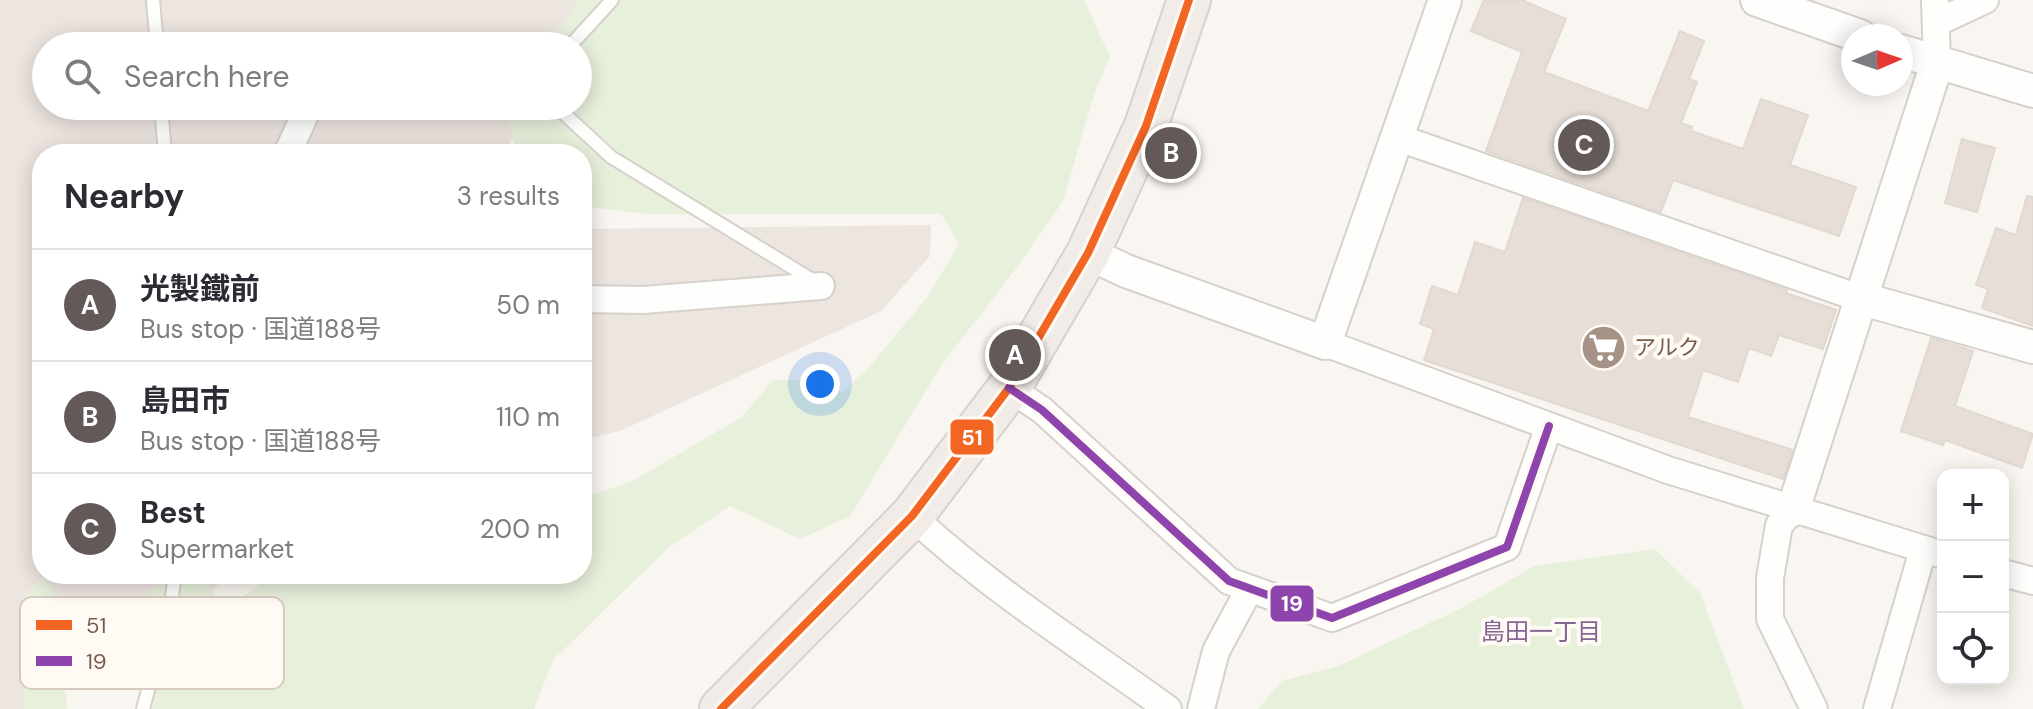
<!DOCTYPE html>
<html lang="en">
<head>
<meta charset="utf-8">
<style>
	:root { --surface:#fff; --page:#f2f2f3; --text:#2b2b33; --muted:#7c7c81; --line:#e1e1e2; --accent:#625958 }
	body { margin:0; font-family:"DM Sans","Noto Sans JP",sans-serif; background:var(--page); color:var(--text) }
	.controls { position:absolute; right:24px; bottom:24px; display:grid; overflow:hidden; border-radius:16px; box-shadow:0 4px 20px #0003 }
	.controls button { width:72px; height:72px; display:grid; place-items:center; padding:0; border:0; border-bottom:2px solid var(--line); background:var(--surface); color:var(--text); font:40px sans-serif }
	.compass { position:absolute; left:1841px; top:24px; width:72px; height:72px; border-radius:50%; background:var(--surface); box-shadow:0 4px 20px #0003; rotate:88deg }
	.you { position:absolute; left:820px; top:384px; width:28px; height:28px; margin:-20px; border:6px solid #fff; border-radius:50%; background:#1a73e8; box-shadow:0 0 0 12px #1a73e833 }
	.badge { display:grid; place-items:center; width:52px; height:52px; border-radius:50%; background:var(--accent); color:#fff; font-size:26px; font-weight:700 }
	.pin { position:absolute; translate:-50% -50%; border:4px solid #fff; box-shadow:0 2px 8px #0006 }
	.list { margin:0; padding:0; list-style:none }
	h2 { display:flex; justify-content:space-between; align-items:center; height:104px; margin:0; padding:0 32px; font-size:34px }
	h2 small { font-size:26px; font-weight:400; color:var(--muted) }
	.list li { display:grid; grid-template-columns:52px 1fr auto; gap:24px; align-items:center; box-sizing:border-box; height:112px; padding:0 32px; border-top:2px solid var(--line) }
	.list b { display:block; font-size:30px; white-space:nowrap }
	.list p { margin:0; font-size:26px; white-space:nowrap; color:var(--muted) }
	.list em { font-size:26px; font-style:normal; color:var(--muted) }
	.icon { flex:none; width:44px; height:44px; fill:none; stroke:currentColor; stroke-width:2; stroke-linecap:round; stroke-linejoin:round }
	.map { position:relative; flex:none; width:2033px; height:709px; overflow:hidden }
	.search { position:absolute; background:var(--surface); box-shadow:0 4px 20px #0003; left:32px; top:32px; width:560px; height:88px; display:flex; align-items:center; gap:20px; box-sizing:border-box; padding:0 28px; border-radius:44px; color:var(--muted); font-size:30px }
	.panel { position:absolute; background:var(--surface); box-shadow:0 4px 20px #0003; left:32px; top:144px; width:560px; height:440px; border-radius:32px }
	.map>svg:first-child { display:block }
	.industrial { fill:#ede5e0 }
	.green { fill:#e7f0db }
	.building { fill:#e6ded7; stroke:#e2d8d2; stroke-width:2 }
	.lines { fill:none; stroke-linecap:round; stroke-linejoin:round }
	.service-casing { stroke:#d7d1cb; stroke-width:16 }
	.minor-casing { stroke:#d7d1cb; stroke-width:30 }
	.tertiary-casing { stroke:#d7d1cb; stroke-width:36 }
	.trunk-casing { stroke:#dad1cc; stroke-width:46 }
	.service { stroke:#fefefd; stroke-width:12 }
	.minor { stroke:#fefefd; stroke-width:26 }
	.tertiary { stroke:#fefefd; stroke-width:32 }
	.trunk { stroke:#f2ece8; stroke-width:42 }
	.bus-1-casing { stroke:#fffaf3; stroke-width:14 }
	.bus-2-casing { stroke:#fffaf3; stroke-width:14 }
	.bus-1 { stroke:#f26522; stroke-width:8 }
	.bus-2 { stroke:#8e44ad; stroke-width:8 }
	.labels { text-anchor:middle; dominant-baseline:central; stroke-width:8; stroke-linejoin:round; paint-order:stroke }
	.poi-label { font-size:22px; fill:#7a5c4d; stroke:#fffaf3; text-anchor:start }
	.neighbourhood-label { font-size:24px; fill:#846695; stroke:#fffaf3 }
	.key { fill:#fffaf3; stroke:#d7cbc1; stroke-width:2 }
	.key-label { font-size:22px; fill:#7a5c4d }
	.line-badge { stroke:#fffaf3; stroke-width:3 }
	.badge-label { font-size:22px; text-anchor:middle; font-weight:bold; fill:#fff }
</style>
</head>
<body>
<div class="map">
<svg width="2033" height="709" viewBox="0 0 2033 709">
	<rect width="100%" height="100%" fill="#f9f5f0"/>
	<g class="industrial">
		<polygon points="0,0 612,0 578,46 46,46 46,106 536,106 501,154 42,154 42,574 232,574 147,641 86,608 48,709 0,709"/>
		<polygon points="931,225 930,256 881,311 620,431 582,440 582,229"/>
	</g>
	<g class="green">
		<polygon points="578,0 1084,0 1110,57 1095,91 1063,201 1015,270 943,363 850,516 800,539 730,506 668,548 553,660 534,709 147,709 163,661 148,590 189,574 199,574 222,603 233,604 273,574 582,574 582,498 633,481 742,417 773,380 812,380 842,392 866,371 929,295 959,244 941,214 648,214 582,206 582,154 517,154 508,116 514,106 578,106 578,46 547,46"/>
		<polygon points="1655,549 1700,593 1744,709 1258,709 1282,681 1338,666 1460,609 1534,566"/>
		<polygon points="42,577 57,595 67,709 24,709 20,602"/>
	</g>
	<g class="building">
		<polygon points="1484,0 1522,0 1566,19 1544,72 1648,111 1680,31 1704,41 1689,79 1697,82 1681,123 1692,127 1691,131 1743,149 1761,99 1808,115 1790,165 1856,187 1839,236 1673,180 1661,212 1486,151 1522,52 1471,31"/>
		<polygon points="1962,139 1995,148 1977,212 1945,203"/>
		<polygon points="2027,196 2033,197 2033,326 1982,308 1988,289 1976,285 1996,228 2016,235"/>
		<polygon points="1523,198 1787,290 1786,293 1836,310 1823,349 1779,335 1771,356 1749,348 1738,382 1703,370 1688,417 1793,450 1783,479 1424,360 1434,329 1420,324 1432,286 1458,295 1475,242 1505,252"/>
		<polygon points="1931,338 1973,351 1955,406 2033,434 2022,468 1945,440 1943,445 1901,431"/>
	</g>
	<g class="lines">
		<defs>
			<g id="service">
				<polyline points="153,0 157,46"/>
				<polyline points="570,46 612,0"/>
				<polyline points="161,106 165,154"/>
				<polyline points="556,106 611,157 814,281"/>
				<polyline points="143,709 171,604 175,574"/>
			</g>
			<g id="minor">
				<polyline points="1935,0 1937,63"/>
				<polyline points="1936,23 1985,0"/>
				<polyline points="1399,138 1859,298"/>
				<polyline points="287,154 309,106"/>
				<polyline points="582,299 643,300 821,286"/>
				<polyline points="1325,343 1668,470 1943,555"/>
				<polyline points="1009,388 1042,410 1229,581 1332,618 1507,547 1549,426"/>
				<polyline points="1793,510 1779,525 1770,578 1770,619 1814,709"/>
				<path d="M 912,516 C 990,589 1081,646 1168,709"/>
				<polyline points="2003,573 2033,581"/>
				<polyline points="1201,709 1216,651 1249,590"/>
				<polyline points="1877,709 1923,550"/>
			</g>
			<g id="tertiary">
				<polyline points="1757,0 1860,36"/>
				<polyline points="1901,51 2033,91"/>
				<polyline points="1088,253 1126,271 1325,343 1445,0"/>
				<polyline points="1859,298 2033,347"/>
				<polyline points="1793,510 1937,63"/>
			</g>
			<polyline id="trunk" points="721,709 912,516 1009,388 1088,253 1146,126 1189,0"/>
		</defs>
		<use href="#service" class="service-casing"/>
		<use href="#minor" class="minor-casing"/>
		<use href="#tertiary" class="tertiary-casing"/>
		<use href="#trunk" class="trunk-casing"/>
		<use href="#service" class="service"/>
		<use href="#minor" class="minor"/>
		<use href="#tertiary" class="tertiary"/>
		<use href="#trunk" class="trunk"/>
		<defs>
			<polyline id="bus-1" points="721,709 912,516 1009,388 1088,253 1146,126 1189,0"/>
			<polyline id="bus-2" points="1009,388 1042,410 1229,581 1332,618 1507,547 1549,426"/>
		</defs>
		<use href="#bus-1" class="bus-1-casing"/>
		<use href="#bus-2" class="bus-2-casing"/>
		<use href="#bus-1" class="bus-1"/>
		<use href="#bus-2" class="bus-2"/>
	</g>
	<defs>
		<symbol id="supermarket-disc" viewBox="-11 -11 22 22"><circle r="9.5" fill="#a69286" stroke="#fffaf3"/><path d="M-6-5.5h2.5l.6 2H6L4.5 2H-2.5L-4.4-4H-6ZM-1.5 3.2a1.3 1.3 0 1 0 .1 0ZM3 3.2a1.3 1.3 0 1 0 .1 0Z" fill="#fff"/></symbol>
	</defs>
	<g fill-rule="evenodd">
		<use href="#supermarket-disc" x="1578" y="322" width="51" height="51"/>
	</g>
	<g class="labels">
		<g class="poi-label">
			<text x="1634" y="347">アルク</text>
		</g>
		<g class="neighbourhood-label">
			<text x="1541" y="631">島田一丁目</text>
		</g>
	</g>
	<rect x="20" y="597" width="264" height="92" rx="12" class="key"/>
	<rect x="36" y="620" width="36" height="10" fill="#f26522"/>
	<rect x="36" y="656" width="36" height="10" fill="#8e44ad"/>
	<g class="key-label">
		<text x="86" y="633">51</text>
		<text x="86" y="669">19</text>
	</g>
	<g class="line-badge">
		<rect x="949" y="418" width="46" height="38" rx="8" fill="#f26522"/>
		<rect x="1269" y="584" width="46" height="39" rx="8" fill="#8e44ad"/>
	</g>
	<g class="badge-label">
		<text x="972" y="445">51</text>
		<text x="1292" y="611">19</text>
	</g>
</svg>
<div class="controls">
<button>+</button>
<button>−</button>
<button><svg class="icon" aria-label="locate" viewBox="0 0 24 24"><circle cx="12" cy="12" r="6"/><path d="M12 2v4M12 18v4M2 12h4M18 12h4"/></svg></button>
</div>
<svg class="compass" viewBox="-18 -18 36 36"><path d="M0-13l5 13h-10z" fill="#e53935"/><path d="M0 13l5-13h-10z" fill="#7c7c81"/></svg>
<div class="you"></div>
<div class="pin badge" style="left:1015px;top:355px">A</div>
<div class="pin badge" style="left:1171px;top:153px">B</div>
<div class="pin badge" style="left:1584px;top:145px">C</div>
<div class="search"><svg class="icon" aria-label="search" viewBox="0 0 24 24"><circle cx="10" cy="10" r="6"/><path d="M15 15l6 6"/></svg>Search here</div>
<section class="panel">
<h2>Nearby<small>3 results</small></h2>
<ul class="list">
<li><span class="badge">A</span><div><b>光製鐵前</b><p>Bus stop · 国道188号</p></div><em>50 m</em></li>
<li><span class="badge">B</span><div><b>島田市</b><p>Bus stop · 国道188号</p></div><em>110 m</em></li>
<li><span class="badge">C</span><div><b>Best</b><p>Supermarket</p></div><em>200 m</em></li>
</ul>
</section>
</div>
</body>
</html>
